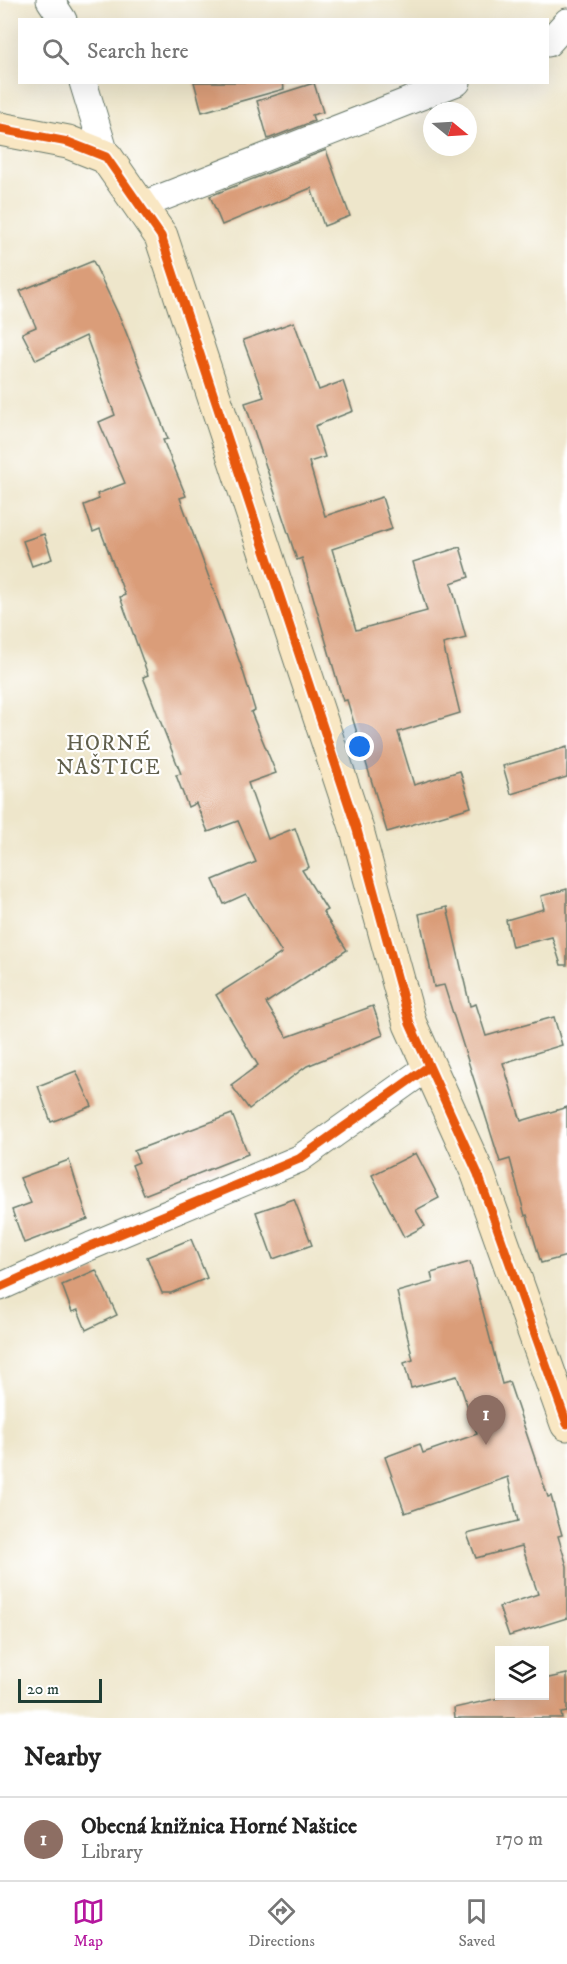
<!DOCTYPE html>
<html lang="en">
<head>
<meta charset="utf-8">
<style>
	:root { --surface:#fff; --page:#f6f6f6; --text:#222; --muted:#767676; --line:#e0e0e0; --accent:#b5179e }
	body { margin:0; font-family:"IM FELL DW Pica",serif; background:var(--page); color:var(--text) }
	.controls { position:absolute; right:18px; bottom:18px; display:grid; overflow:hidden; border-radius:0px; box-shadow:0 6px 24px #0002 }
	.controls button { width:54px; height:54px; display:grid; place-items:center; padding:0; border:0; border-bottom:2px solid var(--line); background:var(--surface); color:var(--text); font:30px sans-serif }
	.compass { position:absolute; left:423px; top:102px; width:54px; height:54px; border-radius:50%; background:var(--surface); box-shadow:0 6px 24px #0002; rotate:108deg }
	.scale { position:absolute; left:18px; bottom:15px; width:84px; box-sizing:border-box; padding-left:6px; border:3px solid #1f3d34; border-top:0; font-size:16px; line-height:21px; white-space:nowrap; color:#1f3d34; -webkit-text-stroke:4px #fff; paint-order:stroke }
	.you { position:absolute; left:360px; top:747px; width:21px; height:21px; margin:-15px; border:4px solid #fff; border-radius:50%; background:#1a73e8; box-shadow:0 0 0 9px #1a73e833 }
	.badge { display:grid; place-items:center; width:39px; height:39px; border-radius:50%; background:var(--accent); color:#fff; font-size:20px; font-weight:700 }
	.pin { position:absolute; translate:-50% -50px; filter:drop-shadow(0 2px 3px #0008) }
	.pin::after { content:''; position:absolute; top:32px; width:21px; height:18px; background:inherit; clip-path:polygon(0 0,100% 0,50% 100%) }
	.list { margin:0; padding:0; list-style:none }
	h2 { display:flex; justify-content:space-between; align-items:center; height:78px; margin:0; padding:0 24px; font-size:26px }
	h2 small { font-size:20px; font-weight:400; color:var(--muted) }
	.list li { display:grid; grid-template-columns:39px 1fr auto; gap:18px; align-items:center; box-sizing:border-box; height:84px; padding:0 24px; border-top:2px solid var(--line) }
	.list b { display:block; font-size:22px; white-space:nowrap }
	.list p { margin:0; font-size:20px; white-space:nowrap; color:var(--muted) }
	.list em { font-size:20px; font-style:normal; color:var(--muted) }
	.icon { flex:none; width:33px; height:33px; fill:none; stroke:currentColor; stroke-width:2; stroke-linecap:round; stroke-linejoin:round }
	.map { position:relative; flex:none; width:567px; height:1718px; overflow:hidden }
	.search { position:absolute; background:var(--surface); box-shadow:0 6px 24px #0002; left:18px; right:18px; top:18px; height:66px; display:flex; align-items:center; gap:15px; box-sizing:border-box; padding:0 21px; border-radius:0px; color:var(--muted); font-size:22px }
	.sheet { height:162px; background:var(--surface) }
	nav { display:flex; justify-content:space-around; align-items:center; box-sizing:border-box; height:84px; border-top:2px solid var(--line); background:var(--surface); font-size:16px; color:var(--muted) }
	nav a { display:grid; justify-items:center; gap:3px }
	nav .on { color:var(--accent) }
	.map>svg:first-child { display:block }
	.building { fill:#da9d79 }
	.lines { fill:none; stroke-linecap:round; stroke-linejoin:round }
	.street-casing { stroke:#677869; stroke-width:29 }
	.secondary-casing { stroke:#677869; stroke-width:35 }
	.street { stroke:#fff; stroke-width:27 }
	.secondary { stroke:#f9e7c3; stroke-width:33 }
	.cycleway-casing { stroke:#fff; stroke-width:13 }
	.cycleway { stroke:#e8590c; stroke-width:9 }
	.labels { text-anchor:middle; dominant-baseline:central; stroke-width:4.5; stroke-linejoin:round; paint-order:stroke }
	.quarter-label { font-size:21px; letter-spacing:1.5px; fill:#605f4c; stroke:#fff }
</style>
</head>
<body>
<div class="map">
<svg width="567" height="1718" viewBox="0 0 567 1718">
	<rect width="100%" height="100%" fill="#fff"/>
	<filter id="ink" filterUnits="userSpaceOnUse"><feTurbulence type="fractalNoise" baseFrequency=".0167" numOctaves="2"/><feDisplacementMap in="SourceGraphic" scale="12" xChannelSelector="R" yChannelSelector="G"/><feConvolveMatrix kernelMatrix="1 2 1 2 8 2 1 2 1" color-interpolation-filters="sRGB"/></filter>
	<filter id="wash" filterUnits="userSpaceOnUse"><feTurbulence type="fractalNoise" baseFrequency=".008" numOctaves="4" result="noise"/><feDisplacementMap in="SourceGraphic" scale="24" xChannelSelector="R" yChannelSelector="G"/><feGaussianBlur stdDeviation="1.35" result="paint"/><feColorMatrix in="noise" values="0 0 0 0 0 0 0 0 0 0 0 0 0 0 0 0 0 1.4 0 .05"/><feComposite in="paint" operator="in"/></filter>
	<g filter="url(#wash)">
		<rect width="100%" height="100%" fill="#eee6cb"/>
		<g id="blocks">
			<g class="building">
				<polygon points="194,82 283,82 284,89 202,112"/>
				<polygon points="314,83 323,112 312,115 314,121 268,139 257,101"/>
				<polygon points="326,150 350,216 324,226 311,188 222,225 210,196"/>
				<polygon points="93,261 122,322 168,439 163,440 186,496 180,498 243,671 255,710 251,712 276,773 248,783 268,839 295,828 309,867 302,870 327,910 323,912 347,950 266,1003 287,1037 373,1006 383,1035 307,1066 249,1109 231,1085 258,1065 216,995 282,953 246,894 224,904 213,880 256,862 238,821 208,832 196,803 188,807 176,775 181,774 143,677 148,675 120,597 125,595 100,529 93,532 84,505 99,499 97,494 125,483 99,422 115,415 86,336 36,360 22,333 36,327 20,291"/>
				<polygon points="294,322 319,390 343,381 353,411 315,426 325,457 309,462 325,516 382,497 392,529 332,549 356,630 427,611 413,562 460,547 469,577 451,583 466,638 443,644 460,713 398,732 414,785 460,771 471,807 387,832 347,700 343,701 302,558 297,560 245,403 264,397 243,340"/>
				<polygon points="44,534 52,559 32,566 23,541"/>
				<polygon points="567,747 567,777 511,794 503,766"/>
				<polygon points="567,889 567,965 561,965 552,937 512,947 506,920 544,909 541,896"/>
				<polygon points="447,907 470,1006 476,1004 486,1036 554,1017 562,1045 503,1063 521,1121 567,1107 567,1256 541,1263 527,1215 525,1216 510,1159 500,1162 444,985 434,987 419,914"/>
				<polygon points="76,1071 92,1106 51,1122 38,1086"/>
				<polygon points="232,1114 248,1154 144,1195 132,1165 139,1162 134,1151"/>
				<polygon points="416,1153 439,1198 416,1210 425,1226 404,1237 372,1175"/>
				<polygon points="69,1160 88,1219 24,1243 12,1210 31,1203 20,1178"/>
				<polygon points="294,1199 312,1245 273,1259 256,1212"/>
				<polygon points="191,1239 207,1278 171,1293 162,1293 147,1257"/>
				<polygon points="470,1262 502,1384 509,1382 548,1497 551,1496 562,1535 558,1536 567,1566 567,1618 509,1636 499,1607 538,1594 522,1546 476,1558 467,1534 518,1521 508,1477 405,1513 385,1457 420,1444 423,1453 477,1434 457,1376 411,1388 404,1363 413,1360 397,1292 433,1282 431,1273"/>
				<polygon points="96,1270 117,1315 86,1330 78,1310 72,1312 62,1285"/>
				<polygon points="567,1674 567,1712 561,1713 562,1718 455,1718 454,1708 512,1695 544,1695 544,1679"/>
			</g>
		</g>
	</g>
	<g filter="url(#ink)">
		<use href="#blocks" fill-opacity="0" stroke="#677869" stroke-width="1.5"/>
		<g class="lines">
			<defs>
				<g id="street">
					<polyline points="50,0 63,20"/>
					<polyline points="548,43 567,22"/>
					<polyline points="83,82 106,157"/>
					<polyline points="140,206 457,82"/>
					<polyline points="0,1287 91,1246 299,1159 428,1067"/>
				</g>
				<polyline id="secondary" points="0,129 68,142 106,157 161,236 357,830 410,1024 478,1174 567,1424"/>
			</defs>
			<use href="#street" class="street-casing"/>
			<use href="#secondary" class="secondary-casing"/>
			<use href="#street" class="street"/>
			<use href="#secondary" class="secondary"/>
			<defs>
				<g id="cycleway">
					<polyline points="0,129 68,142 106,157 161,236 357,830 410,1024 478,1174 567,1424"/>
					<polyline points="0,1287 91,1246 299,1159 428,1067"/>
				</g>
			</defs>
			<use href="#cycleway" class="cycleway-casing"/>
			<use href="#cycleway" class="cycleway"/>
		</g>
	</g>
	<g class="labels">
		<g class="quarter-label">
			<text x="109" y="744">HORNÉ<tspan x="109" dy="24">NAŠTICE</tspan></text>
		</g>
	</g>
</svg>
<div class="controls">
<button><svg class="icon" aria-label="layers" viewBox="0 0 24 24"><path d="M12 4l9 5-9 5-9-5zM3 14l9 5 9-5"/></svg></button>
</div>
<svg class="compass" viewBox="-18 -18 36 36"><path d="M0-13l5 13h-10z" fill="#e53935"/><path d="M0 13l5-13h-10z" fill="#767676"/></svg>
<div class="scale">20 m</div>
<div class="you"></div>
<div class="pin badge" style="left:486px;top:1445px;background:#8d6e63">1</div>
<div class="search"><svg class="icon" aria-label="search" viewBox="0 0 24 24"><circle cx="10" cy="10" r="6"/><path d="M15 15l6 6"/></svg>Search here</div>
</div>
<section class="sheet">
<h2>Nearby<small></small></h2>
<ul class="list">
<li><span class="badge" style="background:#8d6e63">1</span><div><b>Obecná knižnica Horné Naštice</b><p>Library</p></div><em>170 m</em></li>
</ul>
</section>
<nav>
<a class="on"><svg class="icon" aria-label="map" viewBox="0 0 24 24"><path d="M3 6l6-2 6 2 6-2v14l-6 2-6-2-6 2zM9 4v14M15 6v14"/></svg>Map</a>
<a><svg class="icon" aria-label="directions" viewBox="0 0 24 24"><path d="M12 3l9 9-9 9-9-9zM9 14v-3h6M13 9l2 2-2 2"/></svg>Directions</a>
<a><svg class="icon" aria-label="saved" viewBox="0 0 24 24"><path d="M7 4h10v16l-5-4-5 4z"/></svg>Saved</a>
</nav>
</body>
</html>
